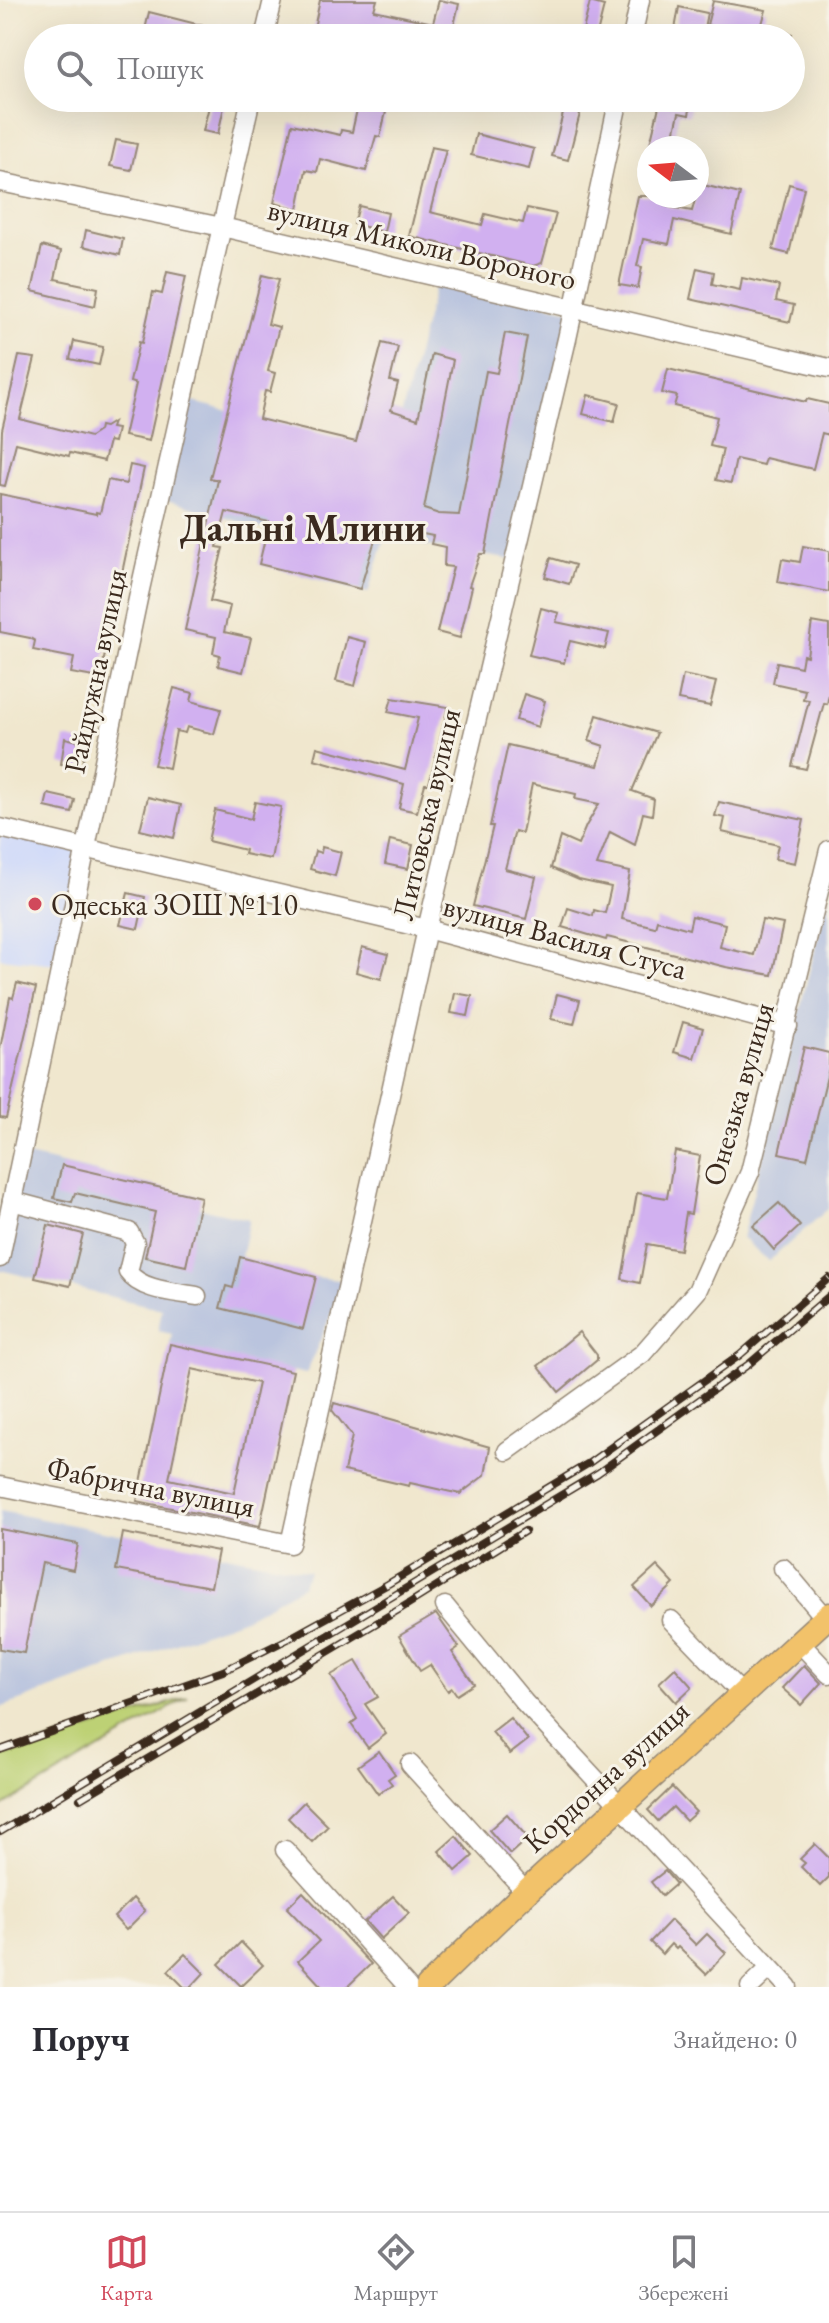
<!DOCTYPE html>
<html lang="uk">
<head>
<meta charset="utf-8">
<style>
	:root { --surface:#fff; --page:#f2f2f3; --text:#2b2b33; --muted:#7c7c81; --line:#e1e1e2; --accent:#d1495b }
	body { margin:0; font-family:"EB Garamond",serif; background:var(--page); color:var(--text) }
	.compass { position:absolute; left:637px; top:136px; width:72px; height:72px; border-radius:50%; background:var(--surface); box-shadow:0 8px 32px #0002; rotate:286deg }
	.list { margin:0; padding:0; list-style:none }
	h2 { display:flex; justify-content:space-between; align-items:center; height:104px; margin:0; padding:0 32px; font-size:34px }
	h2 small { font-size:26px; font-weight:400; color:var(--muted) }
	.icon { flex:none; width:44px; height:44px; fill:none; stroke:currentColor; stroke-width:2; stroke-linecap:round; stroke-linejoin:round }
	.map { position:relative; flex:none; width:829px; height:1987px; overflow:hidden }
	.search { position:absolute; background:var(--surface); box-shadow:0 8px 32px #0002; left:24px; right:24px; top:24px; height:88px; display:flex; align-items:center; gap:20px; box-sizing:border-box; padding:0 28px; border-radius:44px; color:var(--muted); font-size:30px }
	.sheet { height:224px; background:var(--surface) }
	nav { display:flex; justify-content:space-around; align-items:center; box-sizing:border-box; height:112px; border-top:2px solid var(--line); background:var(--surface); font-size:22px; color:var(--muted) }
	nav a { display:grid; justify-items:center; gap:4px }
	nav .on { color:var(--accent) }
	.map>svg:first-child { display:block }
	.built { fill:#d0daf9 }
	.industrial { fill:#bac4de }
	.green { fill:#bdd175; stroke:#7c7e4a; stroke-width:2 }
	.building { fill:#d1b0f0; fill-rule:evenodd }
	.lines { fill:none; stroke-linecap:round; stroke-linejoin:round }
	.minor-casing { stroke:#968876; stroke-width:21 }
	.major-casing { stroke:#968876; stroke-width:27 }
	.minor { stroke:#fff; stroke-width:18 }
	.major { stroke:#f2c26a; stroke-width:24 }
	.rail-casing { stroke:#3b2a1e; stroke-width:8 }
	.rail { stroke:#f7f3e8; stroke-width:5; stroke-dasharray:15; stroke-linecap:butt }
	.poi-dot { fill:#d1495b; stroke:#f7f3e8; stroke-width:3 }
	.labels { text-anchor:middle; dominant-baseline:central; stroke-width:6; stroke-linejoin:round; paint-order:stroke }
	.street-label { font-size:30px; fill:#3b2a1e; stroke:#f7f3e8 }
	.poi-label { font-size:30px; fill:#3b2a1e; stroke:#f7f3e8; text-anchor:start }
	.district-label { font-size:38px; font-weight:bold; fill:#3b2a1e; stroke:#f7f3e8 }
</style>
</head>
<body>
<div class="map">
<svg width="829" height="1987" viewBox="0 0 829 1987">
	<rect width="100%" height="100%" fill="#f7f3e8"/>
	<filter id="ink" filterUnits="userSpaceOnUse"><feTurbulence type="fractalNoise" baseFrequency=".0125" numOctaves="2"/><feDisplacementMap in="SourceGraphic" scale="16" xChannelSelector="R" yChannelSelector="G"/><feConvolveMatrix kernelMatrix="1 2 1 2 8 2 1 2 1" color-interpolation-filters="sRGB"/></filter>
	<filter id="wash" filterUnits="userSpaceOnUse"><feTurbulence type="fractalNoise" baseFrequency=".006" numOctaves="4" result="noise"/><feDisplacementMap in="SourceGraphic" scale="32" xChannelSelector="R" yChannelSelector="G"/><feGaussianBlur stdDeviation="1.8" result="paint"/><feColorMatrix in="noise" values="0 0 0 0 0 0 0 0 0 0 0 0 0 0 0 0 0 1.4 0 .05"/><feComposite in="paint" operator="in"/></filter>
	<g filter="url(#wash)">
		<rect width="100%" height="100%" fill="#f0e7ce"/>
		<polygon class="built" points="0,833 81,851 57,964 0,958"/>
		<g class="industrial">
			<polygon points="436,279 570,310 513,560 385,539 368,593 259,564 267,530 163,499 185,400 355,442 365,405 402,413"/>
			<polygon points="829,894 829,1208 769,1261 742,1238"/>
			<polygon points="24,1155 201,1197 199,1208 249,1219 241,1257 316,1277 345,1281 306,1374 170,1344 172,1334 158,1331 162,1309 0,1270"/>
			<polygon points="0,1511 309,1571 302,1586 247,1617 0,1708"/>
		</g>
		<polygon class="green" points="188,1697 0,1808 0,1757"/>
		<g id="blocks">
			<g class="building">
				<polygon points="320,0 377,0 374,10 433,23 439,0 459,4 451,38 420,38 369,26 379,38 333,38 313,33"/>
				<polygon points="713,1 766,10 762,24 792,34 791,38 766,38 707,25"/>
				<polygon points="590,2 604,6 596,38 581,38"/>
				<polygon points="679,7 707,13 702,38 674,35"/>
				<polygon points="149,12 232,33 232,38 164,38 165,35 145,30"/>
				<polygon points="211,98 226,98 218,134 203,131"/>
				<polygon points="567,98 584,98 568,160 552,156"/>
				<polygon points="661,98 692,98 689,115 679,113 671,148 649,148"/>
				<polygon points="358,105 386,112 380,137 376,136 366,171 320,159 317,172 306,170 298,209 274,203 292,124 340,135 341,130 352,132"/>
				<polygon points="476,134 534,149 529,169 471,155"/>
				<polygon points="116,140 137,144 131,170 110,166"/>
				<polygon points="431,147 446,150 430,212 482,225 485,214 523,223 527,208 556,214 542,263 533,266 409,236"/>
				<polygon points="699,184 740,194 731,234 674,220 669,244 643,239 637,266 642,267 638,288 619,285 638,196 667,196 665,206 692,211"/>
				<polygon points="789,184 804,188 789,254 773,250"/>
				<polygon points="359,206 388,213 384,232 354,224"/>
				<polygon points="86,230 123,239 120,255 83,246"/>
				<polygon points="42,246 61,251 55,279 98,288 95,306 32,291"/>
				<polygon points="697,268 714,272 712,284 740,290 742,278 779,286 776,301 794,305 790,322 690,299"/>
				<polygon points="167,272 186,276 149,441 124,436 136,384 130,382 139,342 142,343 153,292 162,294"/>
				<polygon points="262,275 279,279 268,324 279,327 268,371 275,373 270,392 265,391 259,419 356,442 382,343 398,347 390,381 398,383 391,410 418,419 432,354 453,360 424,509 439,514 459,515 486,371 497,373 505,333 527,337 485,554 480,554 469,586 472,587 460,638 437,632 453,567 444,566 445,547 431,544 433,536 398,529 397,535 378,530 360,589 259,564 269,522 226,512 217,547 223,548 210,601 230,606 224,632 251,638 243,672 218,666 220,655 213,653 216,637 185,630 218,480 210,478"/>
				<polygon points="74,341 103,347 99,365 70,359"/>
				<polygon points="19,356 35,358 20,419 90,437 99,431 100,426 105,427 113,422 111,428 117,429 114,442 109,441 104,461 70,453 69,456 16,443 5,486 0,485 2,430"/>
				<polygon points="668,369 806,402 807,399 829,404 829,435 822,433 813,469 765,458 763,465 736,459 731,483 716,480 723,449 710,446 717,417 674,406 677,396 662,393"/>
				<polygon points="588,395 619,403 614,422 583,414"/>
				<polygon points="130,465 144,468 100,678 71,673 74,658 33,650 35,641 30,638 0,632 0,494 96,514 96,512 100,513 108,480 126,484"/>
				<polygon points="803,546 829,551 829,592 778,582 782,559 800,562"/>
				<polygon points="551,558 575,565 569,584 545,577"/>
				<polygon points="541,608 559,613 556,622 609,633 605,649 570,641 564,663 529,655"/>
				<polygon points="812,622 829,625 829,694 827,704 824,703 806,769 792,766 809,700 803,699 805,690 773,683 777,662 801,667 803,655 807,656"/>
				<polygon points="347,637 366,642 355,686 336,681"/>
				<polygon points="683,675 716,682 710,706 678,700"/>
				<polygon points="174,688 193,693 191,701 221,709 214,734 187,727 185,733 176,731 169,768 154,765"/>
				<polygon points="524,694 545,701 538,727 516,720"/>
				<polygon points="392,698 448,707 429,784 425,784 417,812 399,808 404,784 314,759 317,747 405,770 418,718 388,712"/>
				<polygon points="597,715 657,733 632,791 654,799 652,815 643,813 635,845 610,832 597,865 630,872 622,919 655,927 657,920 689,929 692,916 725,924 720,947 754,955 762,920 783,924 772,975 726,967 607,937 606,940 562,927 568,908 593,916 594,910 605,913 611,887 579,880 551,868 560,837 578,845 586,826 599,804 575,799 576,794 532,784 522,833 515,831 505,869 536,877 526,919 473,906 493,826 490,826 508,745 598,766 604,746 589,741"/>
				<polygon points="65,738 87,743 81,768 61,764"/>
				<polygon points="48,794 75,800 72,813 45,807"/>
				<polygon points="148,797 181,805 174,838 140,830"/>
				<polygon points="255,802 281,807 271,859 244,854 245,850 208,841 215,810 251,819"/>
				<polygon points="719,802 804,820 795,863 775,859 778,845 722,832 725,818 715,816"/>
				<polygon points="390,840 413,845 408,869 385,864"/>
				<polygon points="322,847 341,852 335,876 310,869 315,851 321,853"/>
				<polygon points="128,893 145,897 138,929 120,925"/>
				<polygon points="362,947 388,954 381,979 356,972"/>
				<polygon points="17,983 36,988 6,1118 0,1117 0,1049 10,997 13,998"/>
				<polygon points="455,993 472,996 468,1016 451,1013"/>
				<polygon points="557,994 580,1000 574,1024 551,1019"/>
				<polygon points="683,1022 703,1028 694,1058 674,1052"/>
				<polygon points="804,1047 829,1053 829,1068 807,1159 779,1153"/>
				<polygon points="675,1151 700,1156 691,1214 686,1213 680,1250 647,1244 640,1283 622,1279 637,1193 667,1198"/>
				<polygon points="62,1165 201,1197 186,1266 145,1257 155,1212 75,1193 72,1202 54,1198"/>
				<polygon points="779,1203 800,1226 774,1250 753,1226"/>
				<polygon points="48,1225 83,1234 70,1286 35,1278"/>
				<polygon points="240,1257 316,1277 303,1329 220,1308 226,1286 233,1288"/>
				<polygon points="579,1332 597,1355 597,1360 559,1392 538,1366"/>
				<path d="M 170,1344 L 293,1371 L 260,1526 L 137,1501 ZM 192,1369 L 258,1383 L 234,1493 L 169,1479 Z"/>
				<polygon points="334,1403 490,1447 485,1475 460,1494 410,1483 409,1486 344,1471 352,1436 332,1410"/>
				<polygon points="0,1529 78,1544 73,1570 42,1563 24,1653 0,1649"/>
				<polygon points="123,1533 218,1551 211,1587 116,1570"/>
				<polygon points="657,1566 674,1584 651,1606 634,1587"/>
				<polygon points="436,1614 459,1647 452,1652 474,1684 457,1695 452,1688 448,1691 430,1665 420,1671 399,1636"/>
				<polygon points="356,1661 378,1697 365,1704 386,1734 368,1748 351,1724 357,1719 331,1675"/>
				<polygon points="804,1665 821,1683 801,1705 782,1688"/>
				<polygon points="675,1668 692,1687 676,1702 659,1683"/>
				<polygon points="510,1718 528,1740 510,1754 492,1732"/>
				<polygon points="379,1751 395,1774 388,1779 392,1784 378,1794 358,1766"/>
				<polygon points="672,1787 696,1812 686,1821 673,1807 658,1821 648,1810"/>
				<polygon points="304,1802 328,1826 312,1842 288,1818"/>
				<polygon points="507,1814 528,1838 510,1854 489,1830"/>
				<polygon points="456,1836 473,1856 456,1871 439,1851"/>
				<polygon points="815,1844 829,1858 829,1877 820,1886 801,1867 805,1863 800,1859"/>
				<polygon points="665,1871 676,1884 662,1896 651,1882"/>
				<polygon points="303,1892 371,1964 347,1987 322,1987 298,1961 319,1941 287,1908"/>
				<polygon points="393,1896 409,1913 381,1939 365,1921"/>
				<polygon points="133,1898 145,1911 126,1930 114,1917"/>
				<polygon points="671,1920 696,1945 707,1934 726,1953 706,1974 678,1947 676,1949 671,1944 662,1954 650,1942"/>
				<polygon points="241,1942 263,1965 241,1986 219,1964"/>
				<polygon points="185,1954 204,1973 191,1987 184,1987 168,1971"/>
			</g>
		</g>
	</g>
	<g filter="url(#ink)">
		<use href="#blocks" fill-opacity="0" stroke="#968876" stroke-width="2"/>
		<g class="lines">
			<defs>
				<g id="minor">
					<polyline points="264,38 273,0"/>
					<polyline points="632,38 640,0"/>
					<polyline points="0,182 222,227 829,368"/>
					<polyline points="0,828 427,929 788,1026"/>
					<path d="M 12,1201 L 129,1232 L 135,1243 L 128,1272 C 141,1291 176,1292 197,1296"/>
					<polyline points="0,1258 139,594 251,98"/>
					<polyline points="507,1451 642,1354 697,1291 750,1172 829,850"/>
					<polyline points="0,1486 290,1544 427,929 567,339 619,98"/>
					<polyline points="783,1568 825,1618"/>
					<polyline points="445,1606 524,1702 788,1987"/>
					<polyline points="671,1620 742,1694"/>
					<polyline points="799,1642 829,1674"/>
					<polyline points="410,1764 526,1892"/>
					<polyline points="285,1850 408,1987"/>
					<polyline points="750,1987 770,1968"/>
				</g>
				<polyline id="major" points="428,1987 526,1892 829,1615"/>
			</defs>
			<use href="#minor" class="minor-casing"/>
			<use href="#major" class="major-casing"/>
			<use href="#minor" class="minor"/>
			<use href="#major" class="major"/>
			<defs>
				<g id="rail">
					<polyline points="0,1750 223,1671 288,1639 388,1584 589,1463 740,1355 829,1278"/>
					<polyline points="80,1799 400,1609 525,1531"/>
					<polyline points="0,1832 598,1473 749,1364 829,1296"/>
				</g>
			</defs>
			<use href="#rail" class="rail-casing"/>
			<use href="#rail" class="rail"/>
		</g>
	</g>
	<circle class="poi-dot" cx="35" cy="904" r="8"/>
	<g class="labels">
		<g class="street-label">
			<text transform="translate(422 244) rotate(13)">вулиця Миколи Вороного</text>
			<text transform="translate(95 671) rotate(-78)">Райдужна вулиця</text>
			<text transform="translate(426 814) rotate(-77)">Литовська вулиця</text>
			<text transform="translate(565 937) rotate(15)">вулиця Василя Стуса</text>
			<text transform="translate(738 1094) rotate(-74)">Онезька вулиця</text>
			<text transform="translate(151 1487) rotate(11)">Фабрична вулиця</text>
			<text transform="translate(606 1776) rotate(-42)">Кордонна вулиця</text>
		</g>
		<g class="poi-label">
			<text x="51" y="904">Одеська ЗОШ №110</text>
		</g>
		<g class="district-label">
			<text x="303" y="527">Дальні Млини</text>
		</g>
	</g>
</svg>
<svg class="compass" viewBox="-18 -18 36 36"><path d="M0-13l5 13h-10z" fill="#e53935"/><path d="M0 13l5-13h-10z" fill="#7c7c81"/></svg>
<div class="search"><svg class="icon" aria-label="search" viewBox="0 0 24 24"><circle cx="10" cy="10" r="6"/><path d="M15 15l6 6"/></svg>Пошук</div>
</div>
<section class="sheet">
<h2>Поруч<small>Знайдено: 0</small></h2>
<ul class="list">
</ul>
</section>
<nav>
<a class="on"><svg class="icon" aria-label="map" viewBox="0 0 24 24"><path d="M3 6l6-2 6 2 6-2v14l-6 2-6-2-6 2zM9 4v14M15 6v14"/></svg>Карта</a>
<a><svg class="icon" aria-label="directions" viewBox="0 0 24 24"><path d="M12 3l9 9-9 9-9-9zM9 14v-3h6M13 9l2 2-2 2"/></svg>Маршрут</a>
<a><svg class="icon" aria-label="saved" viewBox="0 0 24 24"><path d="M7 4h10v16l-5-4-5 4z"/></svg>Збережені</a>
</nav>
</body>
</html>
